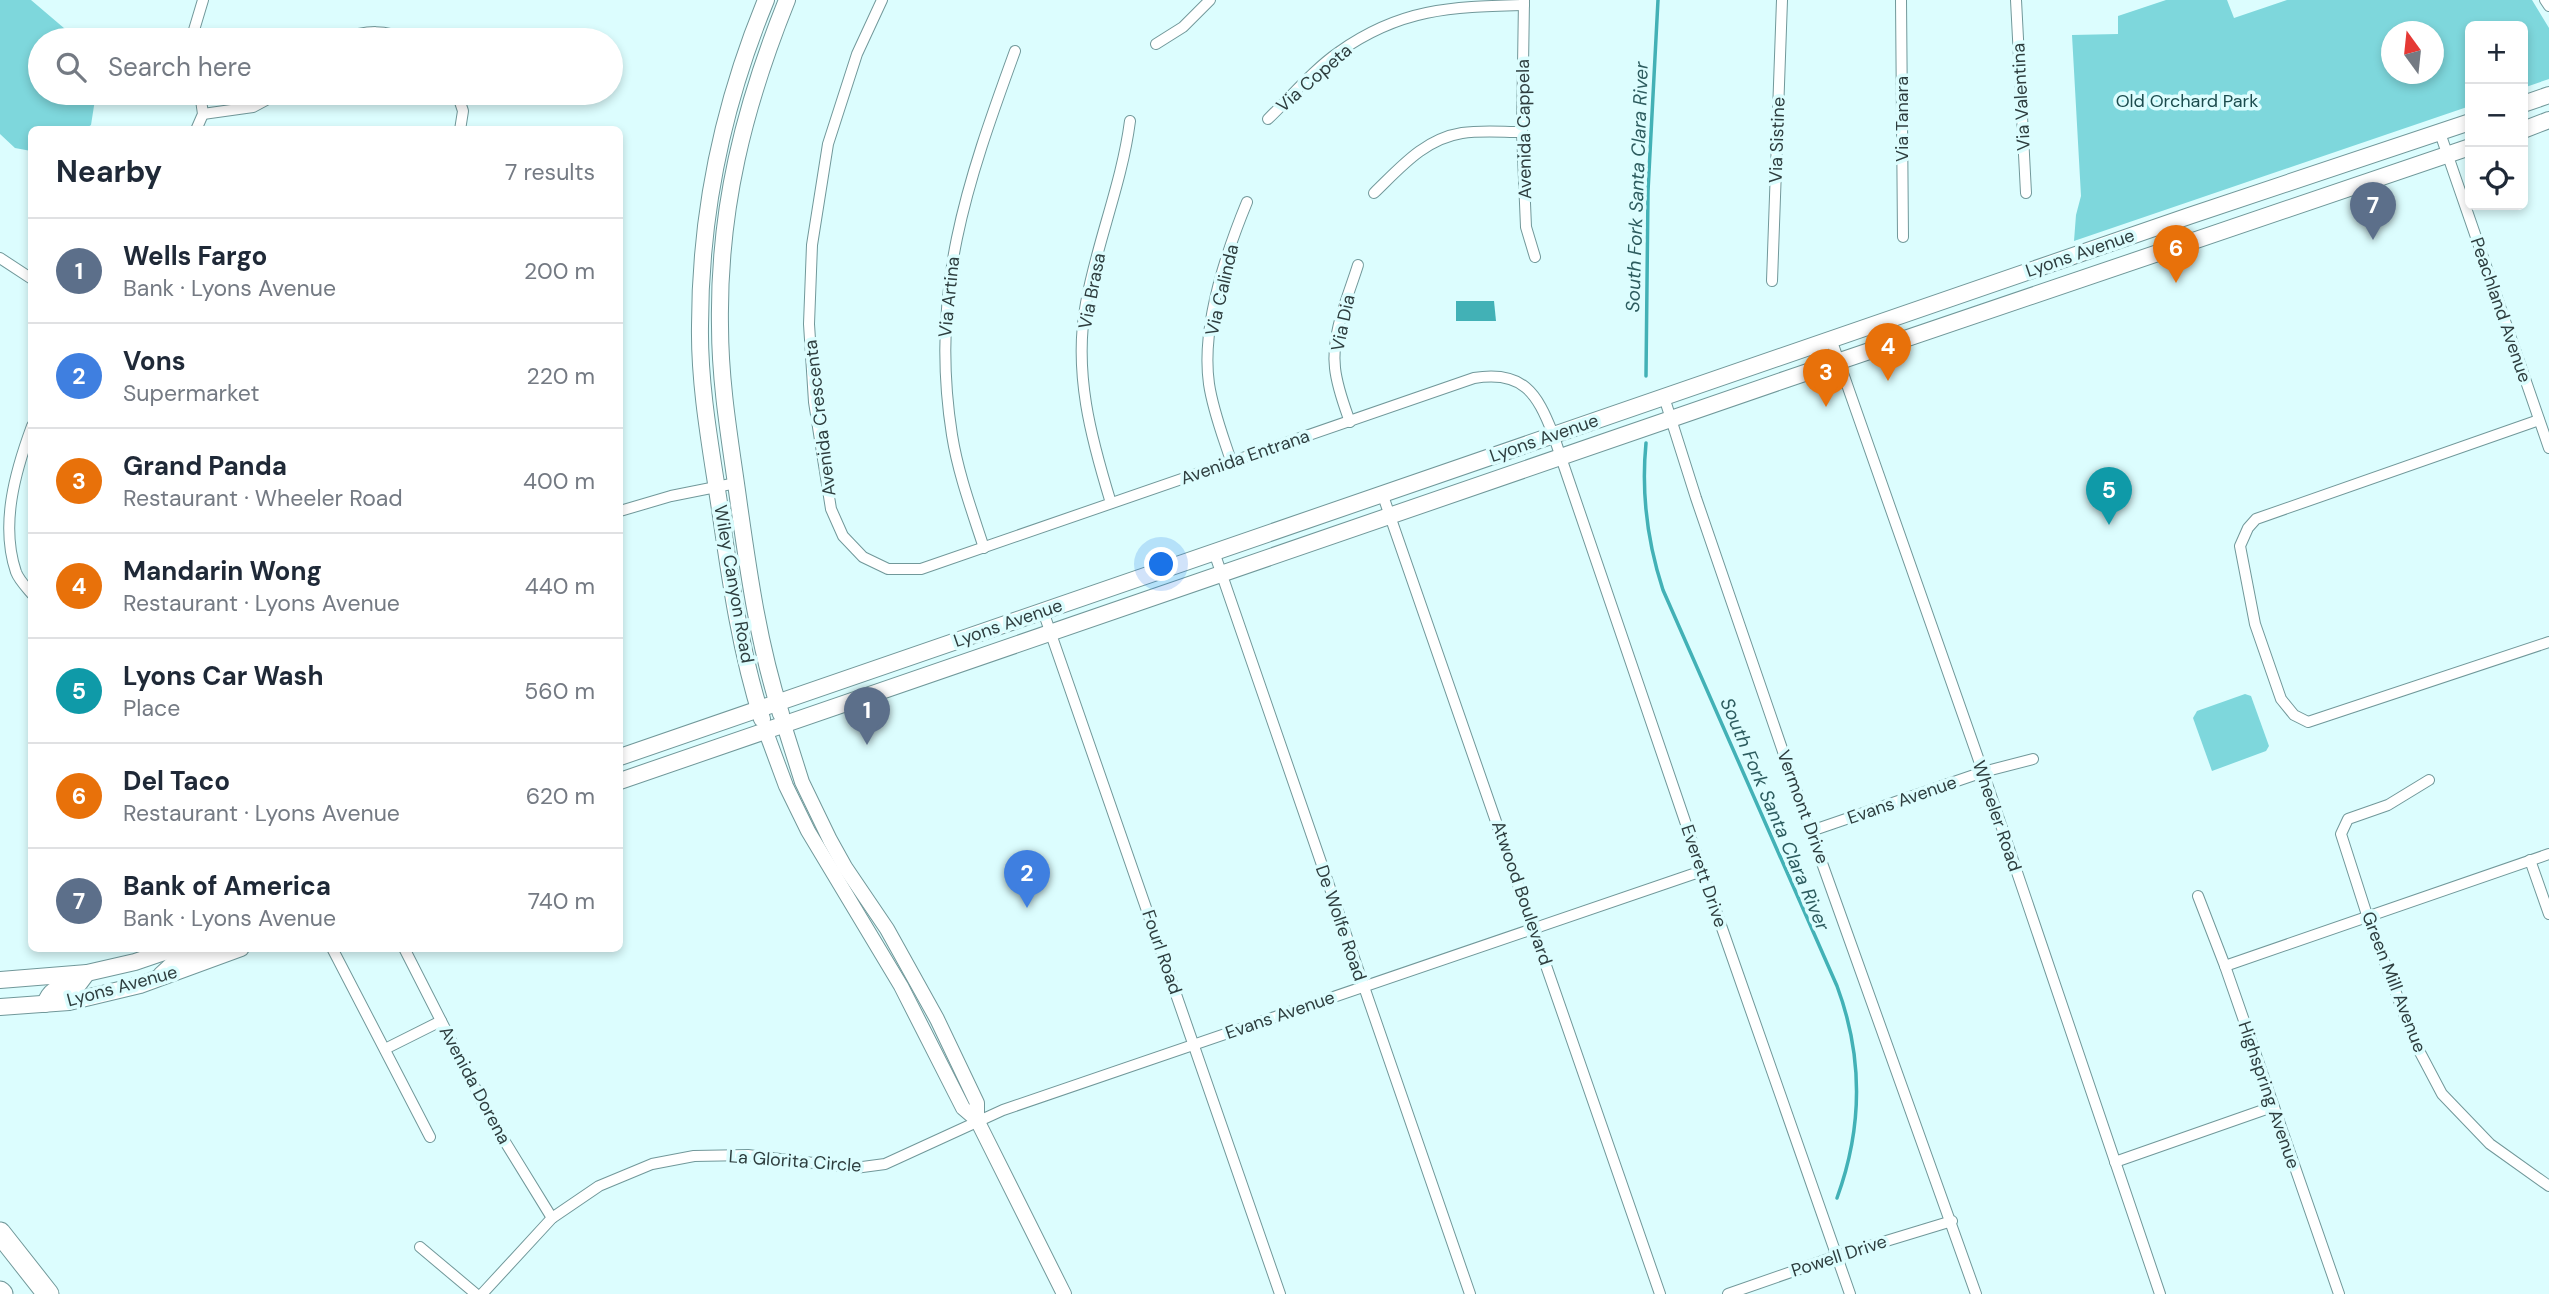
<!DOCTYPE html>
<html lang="en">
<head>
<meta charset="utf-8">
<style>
	:root { --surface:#fff; --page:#f6f6f7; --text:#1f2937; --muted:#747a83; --line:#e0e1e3; --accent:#bb3983 }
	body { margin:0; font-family:"DM Sans",sans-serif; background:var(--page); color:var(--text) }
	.controls { position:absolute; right:21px; top:21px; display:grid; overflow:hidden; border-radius:10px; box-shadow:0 4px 10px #0003 }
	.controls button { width:63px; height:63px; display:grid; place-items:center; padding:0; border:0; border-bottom:2px solid var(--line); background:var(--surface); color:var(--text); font:35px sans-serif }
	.compass { position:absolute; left:2381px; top:21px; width:63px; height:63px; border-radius:50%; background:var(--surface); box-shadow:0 4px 10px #0003; rotate:345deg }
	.you { position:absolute; left:1162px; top:565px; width:24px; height:24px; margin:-18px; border:5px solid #fff; border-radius:50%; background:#1a73e8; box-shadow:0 0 0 10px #1a73e833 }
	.badge { display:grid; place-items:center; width:46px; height:46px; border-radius:50%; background:var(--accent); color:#fff; font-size:23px; font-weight:700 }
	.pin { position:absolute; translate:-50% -58px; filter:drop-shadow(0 2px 4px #0008) }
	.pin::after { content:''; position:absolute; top:37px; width:24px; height:21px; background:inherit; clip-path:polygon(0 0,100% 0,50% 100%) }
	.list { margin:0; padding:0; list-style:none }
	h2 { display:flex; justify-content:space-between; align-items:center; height:91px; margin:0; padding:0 28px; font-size:30px }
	h2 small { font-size:23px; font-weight:400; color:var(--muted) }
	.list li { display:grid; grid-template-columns:46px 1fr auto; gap:21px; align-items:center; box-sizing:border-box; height:105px; padding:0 28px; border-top:2px solid var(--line) }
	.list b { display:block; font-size:26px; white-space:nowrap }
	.list p { margin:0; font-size:23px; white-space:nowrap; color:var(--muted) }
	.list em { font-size:23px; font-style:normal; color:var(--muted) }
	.icon { flex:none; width:38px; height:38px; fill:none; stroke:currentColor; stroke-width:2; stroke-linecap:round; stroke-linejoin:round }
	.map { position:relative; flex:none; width:2549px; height:1294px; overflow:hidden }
	.search { position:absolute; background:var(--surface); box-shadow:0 4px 10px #0003; left:28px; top:28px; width:595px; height:77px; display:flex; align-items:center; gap:18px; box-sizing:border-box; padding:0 24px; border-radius:38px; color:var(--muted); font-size:26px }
	.panel { position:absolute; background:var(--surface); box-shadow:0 4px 10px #0003; left:28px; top:126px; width:595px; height:826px; border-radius:10px }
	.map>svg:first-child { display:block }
	.green { fill:#7ed7dc; fill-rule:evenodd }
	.water { fill:#42b1b6 }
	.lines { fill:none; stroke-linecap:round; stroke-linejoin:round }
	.stream { stroke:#42b1b6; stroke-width:3.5 }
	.minor-casing { stroke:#71989a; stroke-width:12 }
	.tertiary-casing { stroke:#71989a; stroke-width:16 }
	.secondary-casing { stroke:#71989a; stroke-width:18 }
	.motorway-casing { stroke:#71989a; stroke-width:23 }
	.minor { stroke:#fff; stroke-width:10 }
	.tertiary { stroke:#fff; stroke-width:14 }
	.secondary { stroke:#fff; stroke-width:16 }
	.motorway { stroke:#fff; stroke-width:21 }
	.labels { text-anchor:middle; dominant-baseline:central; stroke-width:7; stroke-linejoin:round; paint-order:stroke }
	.street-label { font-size:18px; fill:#2e3e3f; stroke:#dcfdfe }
	.park-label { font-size:18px; fill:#1b4b4d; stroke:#dcfdfe }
	.water-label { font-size:19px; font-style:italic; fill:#2d5c5f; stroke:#dcfdfe }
</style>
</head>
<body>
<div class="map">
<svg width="2549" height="1294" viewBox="0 0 2549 1294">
	<rect width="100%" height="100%" fill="#dcfdfe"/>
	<g class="green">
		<polygon points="0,0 31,0 78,40 40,40 40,93 96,93 91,125 85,129 32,130 31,151 15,148 0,134"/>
		<path d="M 2166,0 L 2227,0 L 2234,18 L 2287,0 L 2532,0 L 2549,28 L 2549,79 L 2523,88 L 2523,26 L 2470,26 L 2470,106 L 2074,241 L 2076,215 L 2081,196 L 2072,35 L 2118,34 L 2118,16 ZM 2392,32 L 2434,32 L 2434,74 L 2392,74 Z"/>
		<polygon points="2245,694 2251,696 2269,746 2266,751 2212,771 2193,718 2197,711"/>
	</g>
	<polygon class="water" points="1456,301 1494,301 1496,321 1456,321"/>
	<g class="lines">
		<g class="stream">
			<polyline points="1646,376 1648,191 1658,0"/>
			<path d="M 1646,443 C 1641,494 1647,541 1663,590 L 1837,986 C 1863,1056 1863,1127 1837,1198"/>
		</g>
		<defs>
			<g id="minor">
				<path d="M 882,0 L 857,54 L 828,144 L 812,245 L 809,324 L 814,402 L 831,509 L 843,536 L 863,557 L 888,569 L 921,569 L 1474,378 C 1523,370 1537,393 1553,434 L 1702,871 L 1850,1294"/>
				<polyline points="1524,0 1522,132 1526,227 1535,257"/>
				<polyline points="1901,0 1903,237"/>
				<polyline points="2016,0 2026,193"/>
				<polyline points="2545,0 2549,6"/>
				<polyline points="191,40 203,0"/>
				<path d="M 341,40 C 367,29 385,30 411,40"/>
				<polyline points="1156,44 1183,27 1210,0"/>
				<polyline points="457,93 463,111 460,130"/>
				<polyline points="203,114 253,107 279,93"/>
				<path d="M 1268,119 C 1291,97 1313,70 1339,52 C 1401,8 1451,7 1524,5"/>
				<polyline points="196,130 203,114 200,93"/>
				<polyline points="2440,133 2549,448"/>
				<path d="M 1374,193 C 1400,168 1424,139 1462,133 C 1481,130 1502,132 1522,132"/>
				<polyline points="0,258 32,279"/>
				<polyline points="1772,281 1782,0"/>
				<polyline points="1831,339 1983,772 2160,1294"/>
				<polyline points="1664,397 1696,498 1802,807 1976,1294"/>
				<polyline points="2539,420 2256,519 2248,528 2240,546 2255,624 2281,699 2294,715 2308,722 2549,642"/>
				<path d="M 1350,422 C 1344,405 1337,387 1335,368 C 1331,334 1348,297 1358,265"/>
				<path d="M 32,426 C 15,472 0,525 16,572 C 19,580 26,587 32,594"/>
				<path d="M 1231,461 C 1223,436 1213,411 1209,384 C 1201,328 1226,253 1247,202"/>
				<polyline points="1382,493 1660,1294"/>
				<path d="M 1111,503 C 1091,438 1073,372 1086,303 C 1097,242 1122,183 1130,121"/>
				<polyline points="620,511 671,496 736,483"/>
				<path d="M 984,548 C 972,511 958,473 952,435 C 929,291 967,183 1015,51"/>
				<polyline points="1214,552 1470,1294"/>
				<polyline points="1043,611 1280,1294"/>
				<polyline points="2429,780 2388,805 2348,819 2341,834 2367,915 2414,1041 2442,1094 2490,1144 2549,1186"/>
				<polyline points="1811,831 1983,772 2033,759"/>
				<polyline points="2530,860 2549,914"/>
				<polyline points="2198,896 2225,966 2339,1294"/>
				<polyline points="332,948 430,1137"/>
				<polyline points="404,948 491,1119 552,1218"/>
				<polyline points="2225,966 2549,854"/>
				<polyline points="385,1049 441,1021"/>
				<polyline points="2115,1162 2272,1107"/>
				<polyline points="420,1247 476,1294"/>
				<polyline points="482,1294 552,1218 599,1186 652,1164 694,1156 748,1155 855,1168 885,1164 1003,1110 1702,871"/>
				<polyline points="1728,1294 1837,1256 1952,1221"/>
			</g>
			<g id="tertiary">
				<polyline points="784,725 802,782 830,840 845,867 887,929 937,1019 977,1103 977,1120"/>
				<polyline points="766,732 786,786 808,831 901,986 963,1108 977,1120 1064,1294"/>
			</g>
			<g id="secondary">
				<polyline points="2523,104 2549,95"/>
				<polyline points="2523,130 2549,120"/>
				<path d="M 781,714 C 759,646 749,576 739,505 C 731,446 720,386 720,326 C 718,209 744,107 787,0"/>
				<path d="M 762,719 C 741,653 731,585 721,516 C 712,454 699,389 700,326 C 700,214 723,104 766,0"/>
				<polyline points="620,757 2189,216 2470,122"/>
				<polyline points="620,781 1787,379 2470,147"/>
				<polyline points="161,975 175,962 210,948"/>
				<polyline points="0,980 87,973 135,962 176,948"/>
				<path d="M 45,1004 C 52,984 61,991 78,985 L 87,973"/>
				<polyline points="0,1007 69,1002 140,985 241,948"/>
			</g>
			<g id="motorway">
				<polyline points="0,1233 48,1294"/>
				<polyline points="0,1292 2,1294"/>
			</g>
		</defs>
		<use href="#minor" class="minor-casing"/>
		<use href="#tertiary" class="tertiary-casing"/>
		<use href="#secondary" class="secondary-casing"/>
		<use href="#motorway" class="motorway-casing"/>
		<use href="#minor" class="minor"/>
		<use href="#tertiary" class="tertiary"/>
		<use href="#secondary" class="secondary"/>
		<use href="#motorway" class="motorway"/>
	</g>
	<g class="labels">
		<g class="street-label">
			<text transform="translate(1314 78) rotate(-41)">Via Copeta</text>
			<text transform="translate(2021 97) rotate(-93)">Via Valentina</text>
			<text transform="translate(1902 119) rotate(-90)">Via Tanara</text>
			<text transform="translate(1524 129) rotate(-91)">Avenida Cappela</text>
			<text transform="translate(1777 140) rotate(-88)">Via Sistine</text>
			<text transform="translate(2080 253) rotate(-19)">Lyons Avenue</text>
			<text transform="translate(1222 290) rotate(-77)">Via Calinda</text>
			<text transform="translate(1092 291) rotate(-79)">Via Brasa</text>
			<text transform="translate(949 297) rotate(-84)">Via Artina</text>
			<text transform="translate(2501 310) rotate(71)">Peachland Avenue</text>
			<text transform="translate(1343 323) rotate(-78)">Via Dia</text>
			<text transform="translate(820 418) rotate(-97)">Avenida Crescenta</text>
			<text transform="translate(1544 438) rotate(-19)">Lyons Avenue</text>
			<text transform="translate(1245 457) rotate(-19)">Avenida Entrana</text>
			<text transform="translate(734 584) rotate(80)">Wiley Canyon Road</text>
			<text transform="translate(1008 623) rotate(-19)">Lyons Avenue</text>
			<text transform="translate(1902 800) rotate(-19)">Evans Avenue</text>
			<text transform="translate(1803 807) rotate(70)">Vermont Drive</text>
			<text transform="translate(1997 816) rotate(71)">Wheeler Road</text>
			<text transform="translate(1704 876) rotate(71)">Everett Drive</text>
			<text transform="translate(1522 893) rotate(71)">Atwood Boulevard</text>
			<text transform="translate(1341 923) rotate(71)">De Wolfe Road</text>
			<text transform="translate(1162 952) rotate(71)">Fourl Road</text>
			<text transform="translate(2394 982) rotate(69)">Green Mill Avenue</text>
			<text transform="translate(122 986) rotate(-15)">Lyons Avenue</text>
			<text transform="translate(1280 1015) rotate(-19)">Evans Avenue</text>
			<text transform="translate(475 1085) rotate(62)">Avenida Dorena</text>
			<text transform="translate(2269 1095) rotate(71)">Highspring Avenue</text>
			<text transform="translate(795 1161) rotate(4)">La Glorita Circle</text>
			<text transform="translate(1839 1256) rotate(-18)">Powell Drive</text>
		</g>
		<g class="park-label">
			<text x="2187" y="101">Old Orchard Park</text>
		</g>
		<g class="water-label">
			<text transform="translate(1637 187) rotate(-88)">South Fork Santa Clara River</text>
			<text transform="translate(1775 814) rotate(67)">South Fork Santa Clara River</text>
		</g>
	</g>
</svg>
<div class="controls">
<button>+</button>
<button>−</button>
<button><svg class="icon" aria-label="locate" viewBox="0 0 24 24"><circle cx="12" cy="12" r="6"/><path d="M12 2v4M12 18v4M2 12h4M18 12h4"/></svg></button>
</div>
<svg class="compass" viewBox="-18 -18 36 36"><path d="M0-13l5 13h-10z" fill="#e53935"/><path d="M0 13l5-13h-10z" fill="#747a83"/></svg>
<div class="you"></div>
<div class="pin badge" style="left:867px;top:745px;background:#5c6f8a">1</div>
<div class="pin badge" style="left:1027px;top:908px;background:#3f7fe0">2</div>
<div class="pin badge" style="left:1826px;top:407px;background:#e8710a">3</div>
<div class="pin badge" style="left:1888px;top:381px;background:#e8710a">4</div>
<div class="pin badge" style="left:2109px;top:525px;background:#0f9aa8">5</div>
<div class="pin badge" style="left:2176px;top:283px;background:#e8710a">6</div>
<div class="pin badge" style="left:2373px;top:240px;background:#5c6f8a">7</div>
<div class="search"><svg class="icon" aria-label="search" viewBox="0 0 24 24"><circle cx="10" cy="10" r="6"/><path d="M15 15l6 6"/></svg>Search here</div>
<section class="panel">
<h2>Nearby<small>7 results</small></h2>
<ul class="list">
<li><span class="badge" style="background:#5c6f8a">1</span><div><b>Wells Fargo</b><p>Bank · Lyons Avenue</p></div><em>200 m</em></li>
<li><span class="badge" style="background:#3f7fe0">2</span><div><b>Vons</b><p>Supermarket</p></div><em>220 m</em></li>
<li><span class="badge" style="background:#e8710a">3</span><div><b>Grand Panda</b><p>Restaurant · Wheeler Road</p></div><em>400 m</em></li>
<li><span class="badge" style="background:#e8710a">4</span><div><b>Mandarin Wong</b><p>Restaurant · Lyons Avenue</p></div><em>440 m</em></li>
<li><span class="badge" style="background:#0f9aa8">5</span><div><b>Lyons Car Wash</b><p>Place</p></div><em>560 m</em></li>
<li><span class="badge" style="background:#e8710a">6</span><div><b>Del Taco</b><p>Restaurant · Lyons Avenue</p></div><em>620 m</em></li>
<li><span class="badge" style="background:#5c6f8a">7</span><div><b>Bank of America</b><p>Bank · Lyons Avenue</p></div><em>740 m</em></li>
</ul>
</section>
</div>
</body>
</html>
